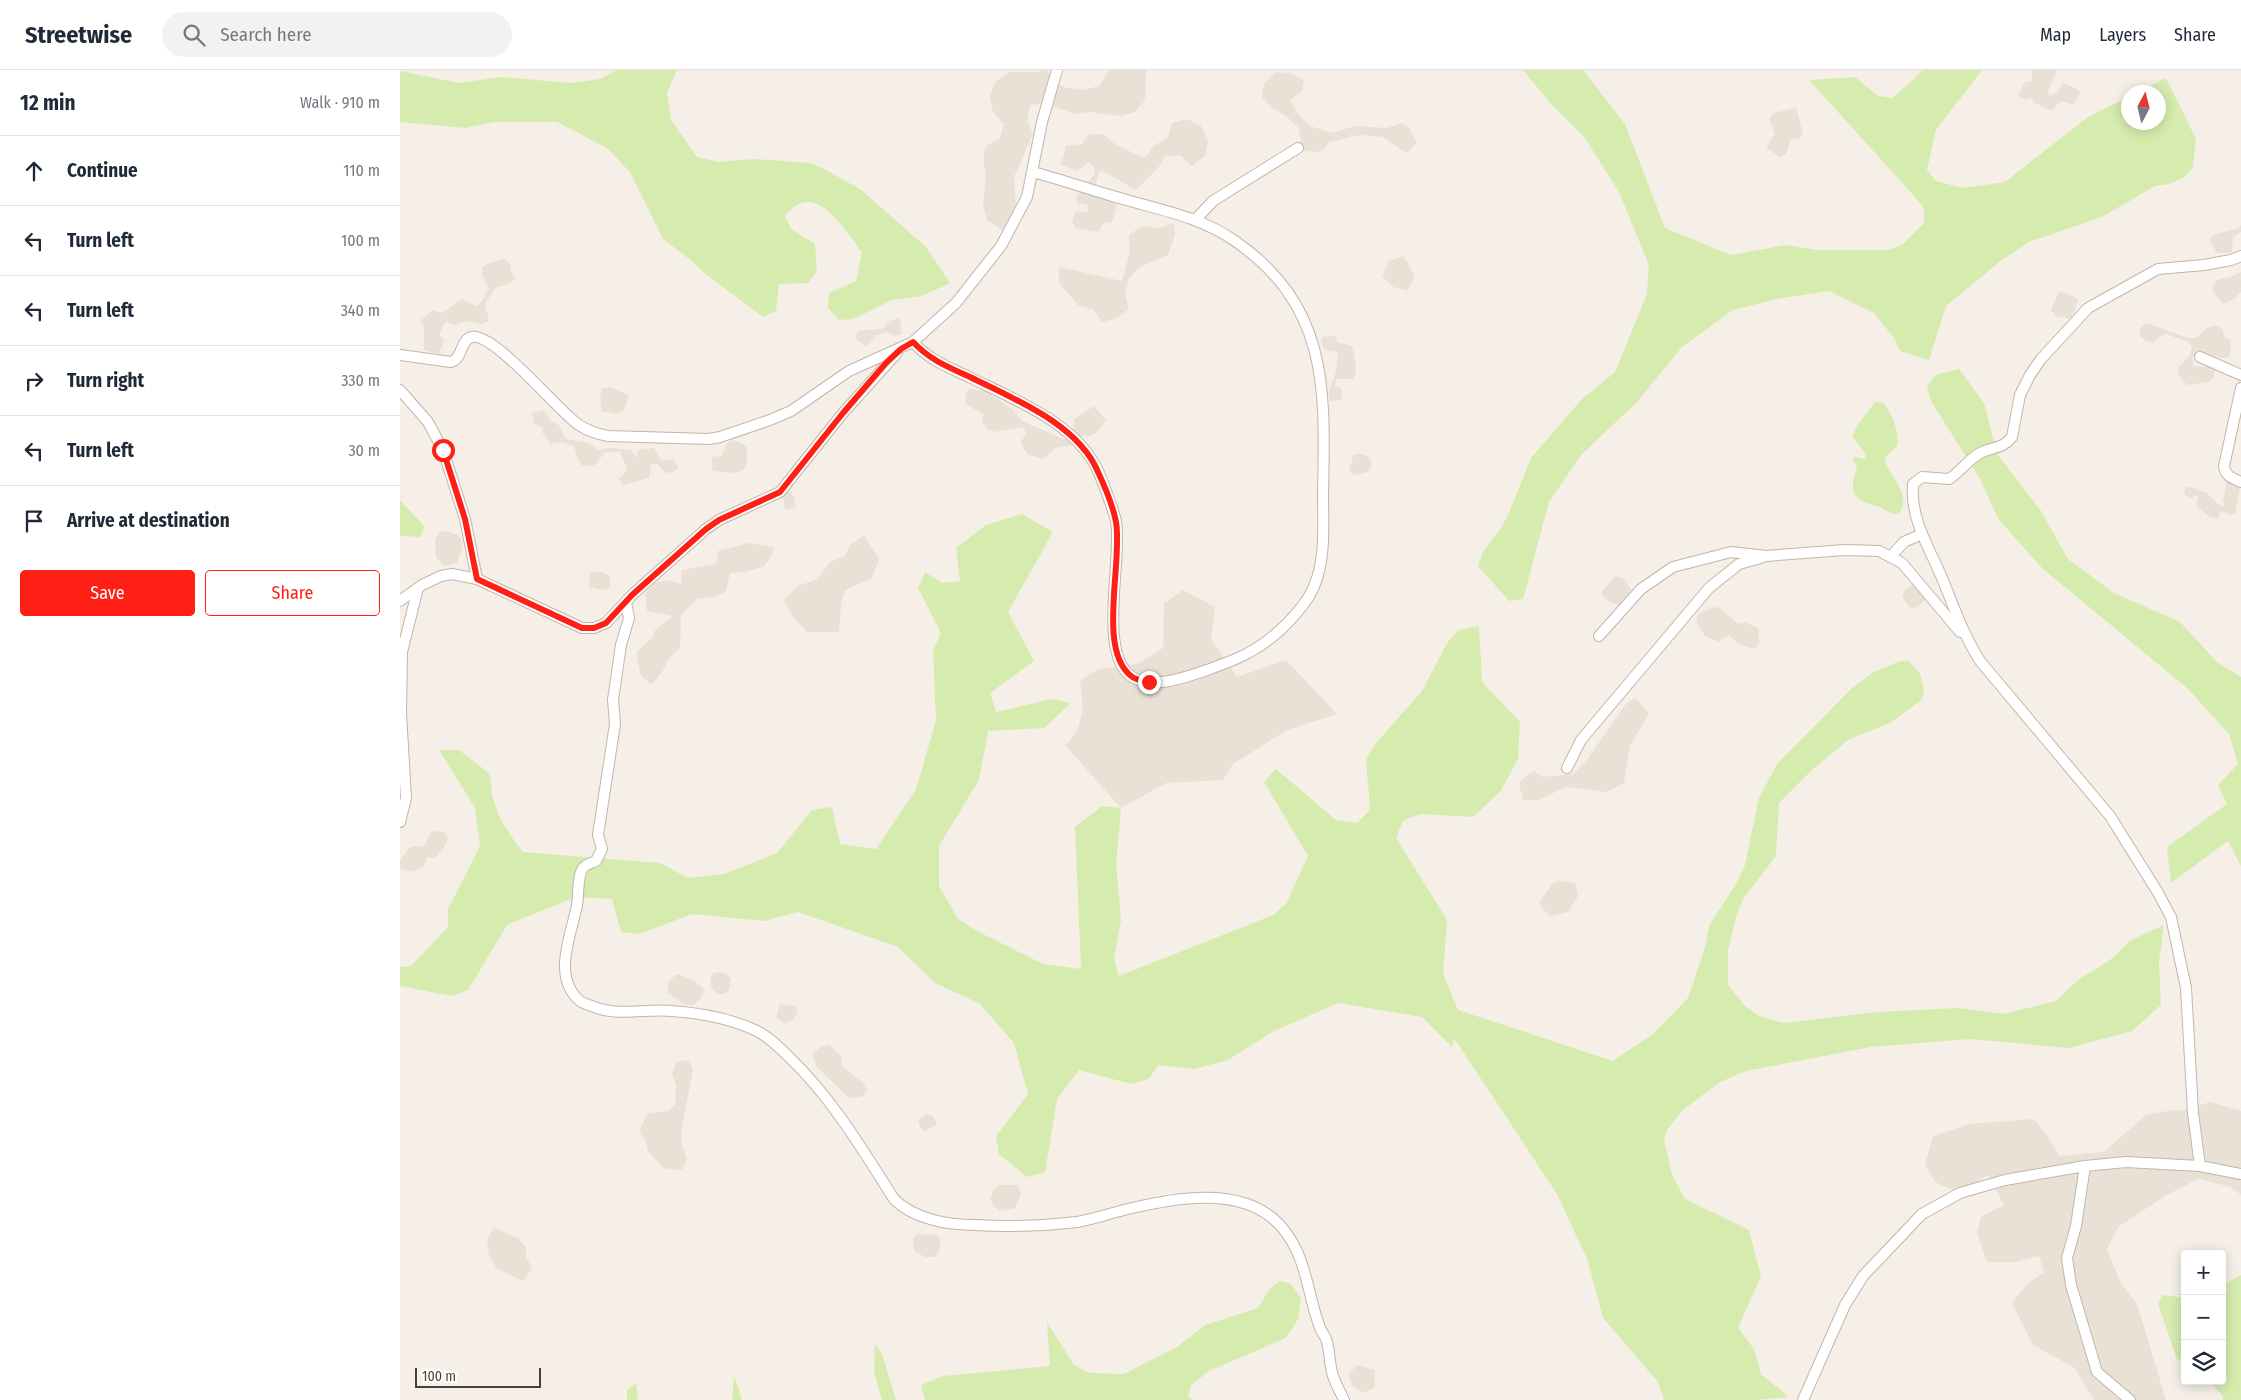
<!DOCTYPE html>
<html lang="en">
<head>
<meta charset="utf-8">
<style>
	:root { --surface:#fff; --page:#f2f2f3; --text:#1f2937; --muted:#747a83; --line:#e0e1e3; --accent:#ff1f15 }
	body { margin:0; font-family:"Fira Sans Condensed",sans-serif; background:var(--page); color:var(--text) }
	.controls { position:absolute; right:15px; bottom:15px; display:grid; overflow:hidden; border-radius:5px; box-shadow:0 2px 12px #0003 }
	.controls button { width:45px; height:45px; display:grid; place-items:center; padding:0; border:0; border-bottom:1px solid var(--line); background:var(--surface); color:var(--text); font:25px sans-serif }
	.compass { position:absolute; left:1721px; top:15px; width:45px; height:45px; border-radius:50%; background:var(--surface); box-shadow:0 2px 12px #0003; rotate:7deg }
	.scale { position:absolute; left:15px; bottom:12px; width:126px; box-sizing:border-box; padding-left:5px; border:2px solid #493f36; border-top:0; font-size:14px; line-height:18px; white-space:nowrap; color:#493f36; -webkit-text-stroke:4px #fff; paint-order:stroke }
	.stop { position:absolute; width:15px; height:15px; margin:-11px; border:4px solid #ff1f15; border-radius:50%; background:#fff }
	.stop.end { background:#ff1f15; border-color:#fff; box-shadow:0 1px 5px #0008 }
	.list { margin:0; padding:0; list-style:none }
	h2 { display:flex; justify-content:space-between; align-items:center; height:65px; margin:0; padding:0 20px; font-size:21px }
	h2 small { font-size:16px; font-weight:400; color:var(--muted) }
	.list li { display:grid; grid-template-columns:32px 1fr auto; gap:15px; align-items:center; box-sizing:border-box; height:70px; padding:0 20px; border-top:1px solid var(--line) }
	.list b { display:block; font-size:19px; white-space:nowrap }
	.list em { font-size:16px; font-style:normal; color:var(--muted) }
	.actions { display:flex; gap:10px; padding:15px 20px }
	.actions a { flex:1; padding:11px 0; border:1px solid var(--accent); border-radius:5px; text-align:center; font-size:18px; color:var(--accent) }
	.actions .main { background:var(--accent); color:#fff }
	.icon { flex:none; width:28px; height:28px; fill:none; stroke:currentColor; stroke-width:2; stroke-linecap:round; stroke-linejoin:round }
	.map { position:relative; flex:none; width:1841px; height:1330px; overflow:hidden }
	header { display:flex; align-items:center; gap:30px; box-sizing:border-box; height:70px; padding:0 25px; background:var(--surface); border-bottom:1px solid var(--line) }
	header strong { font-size:24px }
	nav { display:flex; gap:28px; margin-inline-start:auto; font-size:18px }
	.search { width:350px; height:45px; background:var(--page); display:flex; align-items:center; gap:12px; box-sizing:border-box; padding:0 18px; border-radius:28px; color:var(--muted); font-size:19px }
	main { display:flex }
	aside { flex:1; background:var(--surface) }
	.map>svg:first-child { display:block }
	.residential { fill:#e9e1d5 }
	.green { fill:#d6ecae }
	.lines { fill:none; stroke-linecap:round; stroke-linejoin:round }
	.minor-casing { stroke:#c1b6aa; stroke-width:12 }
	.minor { stroke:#fff; stroke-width:10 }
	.route { stroke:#ff1f15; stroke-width:6 }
</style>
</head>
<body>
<header>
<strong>Streetwise</strong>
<div class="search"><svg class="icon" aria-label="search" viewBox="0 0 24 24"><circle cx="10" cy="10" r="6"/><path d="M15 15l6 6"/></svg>Search here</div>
<nav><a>Map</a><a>Layers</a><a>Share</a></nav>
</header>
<main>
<aside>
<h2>12 min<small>Walk · 910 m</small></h2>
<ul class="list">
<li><svg class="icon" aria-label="ahead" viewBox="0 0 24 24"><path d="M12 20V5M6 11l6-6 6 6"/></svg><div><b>Continue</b></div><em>110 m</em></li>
<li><svg class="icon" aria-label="left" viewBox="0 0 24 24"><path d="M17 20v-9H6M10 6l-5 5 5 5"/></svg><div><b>Turn left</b></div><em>100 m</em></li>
<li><svg class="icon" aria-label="left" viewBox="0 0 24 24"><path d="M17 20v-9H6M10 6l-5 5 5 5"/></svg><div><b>Turn left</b></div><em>340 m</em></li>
<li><svg class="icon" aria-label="right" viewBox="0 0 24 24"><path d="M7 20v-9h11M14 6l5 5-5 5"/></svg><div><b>Turn right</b></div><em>330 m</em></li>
<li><svg class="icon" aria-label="left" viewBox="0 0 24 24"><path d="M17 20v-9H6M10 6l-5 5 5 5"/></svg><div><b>Turn left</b></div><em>30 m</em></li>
<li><svg class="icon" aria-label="arrive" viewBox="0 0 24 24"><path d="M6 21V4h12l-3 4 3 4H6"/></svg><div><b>Arrive at destination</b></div></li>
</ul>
<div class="actions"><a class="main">Save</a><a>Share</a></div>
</aside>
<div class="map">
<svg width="1841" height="1330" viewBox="0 0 1841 1330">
	<rect width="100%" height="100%" fill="#f5efe8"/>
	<g class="residential">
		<polygon points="640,0 647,0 652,11 667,18 683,20 699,16 709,0 746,0 745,30 735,42 721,46 690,42 674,44 645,33 630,35 627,50 633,64 614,107 616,139 614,154 600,159 587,150 583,135 586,105 583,90 586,76 600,68 604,54 593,42 590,26 595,12 609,2 639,2"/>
		<polygon points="1632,0 1657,0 1648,21 1649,25 1657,23 1663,13 1678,19 1680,23 1673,35 1661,31 1651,41 1633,32 1632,28 1625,30 1618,26 1625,12 1632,11"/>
		<polygon points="876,2 891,3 904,10 902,21 890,30 898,44 910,56 932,63 955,56 987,58 1002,53 1009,58 1017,72 1007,83 982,67 960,65 929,72 925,78 918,82 901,80 901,70 898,57 886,46 872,38 862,27 864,13"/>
		<polygon points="1396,38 1403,63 1398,69 1391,69 1386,84 1379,87 1366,77 1375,64 1369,49 1373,43"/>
		<polygon points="787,49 801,56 808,71 805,86 792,96 781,86 766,86 758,98 736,120 703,101 699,102 695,117 701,128 717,134 712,152 704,153 698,162 676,158 672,152 676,141 687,143 688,139 687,135 676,133 678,130 676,127 694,105 695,98 689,92 677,101 661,95 666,76 682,74 689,64 703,64 716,75 745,88 754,76 768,67 772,53"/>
		<polygon points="774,153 775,164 768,185 740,197 729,208 725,224 729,239 717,248 702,252 693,239 679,236 659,213 659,197 722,211 730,181 729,165 742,156 759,158"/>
		<polygon points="1841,155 1841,162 1833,167 1832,183 1817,183 1809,170 1814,164 1837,159"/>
		<polygon points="1004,186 1015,207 1007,221 993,217 982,206 989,191"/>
		<polygon points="104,189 110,194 111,202 116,209 110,213 95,218 85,234 89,251 82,254 68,251 53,255 46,251 39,264 44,270 39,284 24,280 24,257 21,250 33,240 42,243 62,229 76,236 82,231 89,218 82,205 82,197 89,193"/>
		<polygon points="1841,202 1841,222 1834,229 1823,234 1813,222 1813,214 1819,209 1828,208"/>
		<polygon points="1659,222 1666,223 1677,228 1678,231 1671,249 1656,246 1651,240"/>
		<polygon points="500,248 502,264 494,266 488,262 477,265 466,276 456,269 457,262 461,260 473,260 484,258 489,251"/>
		<polygon points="1746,253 1788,268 1796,268 1807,258 1815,256 1822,258 1824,266 1831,271 1830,287 1822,288 1801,283 1794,285 1792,288 1794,296 1813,297 1815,298 1814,306 1809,312 1787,315 1778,304 1779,297 1790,285 1792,278 1788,272 1766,264 1759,267 1754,273 1746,271 1740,266 1740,259"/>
		<polygon points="936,266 937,272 952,276 956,295 955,306 953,309 937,309 934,316 941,318 942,330 929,331 929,322 936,302 938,282 925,280 921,272 923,267"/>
		<polygon points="210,317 229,325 224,340 217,344 202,341 200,327 202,319"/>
		<polygon points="569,319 586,321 612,339 622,351 666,370 673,364 674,349 694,336 706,350 697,362 690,366 683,366 671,375 656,378 643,389 628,384 623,378 621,371 626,365 624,357 594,362 587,359 582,352 584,345 566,334 565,326"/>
		<polygon points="143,340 152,352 159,355 166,369 189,373 199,380 210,378 231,380 237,388 238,381 242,379 254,378 261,391 272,389 279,398 272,402 265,403 258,394 251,394 249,408 223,415 219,409 227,400 220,382 205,382 195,395 183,396 178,390 174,376 163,372 151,374 142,362 144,357 141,357 134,354 132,343"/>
		<polygon points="334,370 347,376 347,393 343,400 336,403 313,401 311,394 313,386 321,387 327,373"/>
		<polygon points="954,384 962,384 969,387 972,395 968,402 954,405 949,399"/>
		<polygon points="1827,411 1840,417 1835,444 1831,445 1821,441 1818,448 1811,448 1796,436 1798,425 1791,428 1784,424 1786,417 1789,417 1807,423 1818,434 1824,436 1823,430"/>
		<polygon points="387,421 391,421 394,427 396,438 385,440 383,424"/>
		<polygon points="46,461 58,465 62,471 62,479 57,493 43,496 36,487 35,470 39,462"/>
		<polygon points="464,465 479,489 472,508 445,520 441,533 439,562 407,562 392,546 384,530 398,516 418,509 430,492 445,486 450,475"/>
		<polygon points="349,473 374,477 371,487 364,496 346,502 330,503 326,521 315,527 297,529 281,545 280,578 267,590 264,599 252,615 241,606 236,583 254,566 255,560 273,546 247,541 245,524 255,513 267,510 281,514 282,500 316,494 318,481"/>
		<polygon points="190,502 202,502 210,506 210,518 202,520 189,517"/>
		<polygon points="1216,506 1224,509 1231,519 1221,535 1211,533 1202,525 1202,521"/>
		<polygon points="1517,512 1527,528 1514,539 1509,537 1502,527 1505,520"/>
		<polygon points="783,520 815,537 811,569 837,607 886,590 937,644 887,660 833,694 823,710 766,713 721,738 665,675 669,672 678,658 683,639 680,611 698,599 737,594 763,578 764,533"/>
		<polygon points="1312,537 1320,538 1338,554 1345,552 1359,559 1359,574 1354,579 1340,575 1329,565 1319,572 1305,566 1296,552 1298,545"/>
		<polygon points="1235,628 1249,644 1230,675 1224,713 1207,722 1166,717 1139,730 1123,730 1119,713 1127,705 1134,701 1142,707 1173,704 1186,691 1226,634"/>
		<polygon points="35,761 45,762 48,767 44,778 35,788 27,787 25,795 13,802 0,799 0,791 7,780 12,776 22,777 26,773 30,763"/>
		<polygon points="1160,811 1175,813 1178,826 1168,842 1149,846 1139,833 1153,813"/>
		<polygon points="317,902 325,903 331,909 329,920 324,924 317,924 311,918 311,904"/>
		<polygon points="277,904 292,909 304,919 301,928 293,935 285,935 268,923 268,912"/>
		<polygon points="380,934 396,936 398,942 393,950 385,954 376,948"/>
		<polygon points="429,975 441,986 442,996 463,1013 467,1020 462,1027 449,1028 417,997 412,984 422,976"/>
		<polygon points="286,990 290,993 293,999 281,1062 282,1076 287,1089 282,1100 263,1098 248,1081 246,1072 239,1061 248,1043 268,1041 275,1035 276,1015 272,1004 276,992"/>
		<polygon points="1810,1032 1841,1041 1841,1125 1831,1117 1798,1109 1765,1126 1718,1157 1707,1179 1720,1212 1737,1234 1766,1330 1694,1330 1675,1298 1633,1275 1612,1233 1628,1213 1644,1202 1639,1186 1615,1192 1587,1192 1577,1162 1581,1147 1604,1135 1588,1105 1560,1123 1535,1112 1525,1095 1533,1066 1569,1054 1634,1049 1649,1068 1659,1086 1704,1082 1746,1045 1773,1040 1781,1041"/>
		<polygon points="526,1044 534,1047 537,1054 525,1061 520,1057 518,1051"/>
		<polygon points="599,1115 618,1115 621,1124 615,1138 600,1141 593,1135 590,1129 593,1121"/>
		<polygon points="94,1158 118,1168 126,1178 126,1186 132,1199 123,1211 97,1199 89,1186 87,1169"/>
		<polygon points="517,1164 536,1165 540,1168 540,1178 536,1187 525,1187 514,1181 513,1169"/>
		<polygon points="957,1295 975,1300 975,1317 963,1323 953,1317 948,1305"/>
	</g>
	<g class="green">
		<path d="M 217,0 L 277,0 L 267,23 L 271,50 L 297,87 L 318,92 L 355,89 L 410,93 L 424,99 L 460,119 L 526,177 L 550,213 L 522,226 L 492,230 L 453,249 L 439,250 L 428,238 L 429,223 L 456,211 L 462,182 C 444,159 414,107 385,146 L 391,159 L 415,174 L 417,201 L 408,213 L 379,214 L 376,241 L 363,247 L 303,202 L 292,191 L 263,169 L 230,102 L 207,78 L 157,52 L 94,52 L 65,58 L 0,52 L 0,1 L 59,13 L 101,7 L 171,13 L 200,9 Z"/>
		<polygon points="1123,0 1183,0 1225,54 1265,158 1331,185 1386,175 1418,180 1489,180 1503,174 1524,153 1524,138 1515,127 1409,10 1455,7 1478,26 1492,28 1513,10 1522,0 1582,0 1536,60 1527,100 1536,111 1563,118 1605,112 1688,47 1728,27 1728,52 1758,52 1758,22 1737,22 1766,8 1796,69 1793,97 1785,107 1769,114 1755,116 1702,147 1629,172 1603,189 1546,236 1529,290 1500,281 1494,268 1474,243 1429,221 1377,229 1333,240 1282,277 1236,333 1181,385 1149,432 1123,529 1109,531 1078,496 1083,482 1101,458 1108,445 1131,388 1181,330 1215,302 1247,224 1249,195 1219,122 1185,68 1151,34"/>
		<polygon points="1559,299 1584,333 1597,384 1641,441 1668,489 1714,523 1780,552 1817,592 1841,607 1841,796 1828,771 1771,813 1767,777 1827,734 1818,715 1838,694 1829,664 1787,618 1643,499 1599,450 1580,409 1531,331 1527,317 1535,305"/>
		<path d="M 1475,332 L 1482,332 C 1492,341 1500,364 1497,376 L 1488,384 L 1485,390 C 1490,408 1513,426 1499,443 L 1495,444 C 1488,443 1483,438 1477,436 C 1449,428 1450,421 1457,395 L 1452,390 L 1455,387 L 1465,389 L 1466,385 L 1452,366 L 1457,356 Z"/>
		<polygon points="0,430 25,457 20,467 0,466"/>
		<path d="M 622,444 L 653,462 L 608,542 L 634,591 L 590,623 L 596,642 L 652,629 L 671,633 L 644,658 L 588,661 L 579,710 L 539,776 L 539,816 L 558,849 L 575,860 L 643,894 L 681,899 L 675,757 L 702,736 L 721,738 L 716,794 L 721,850 L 714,889 L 719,906 L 873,845 L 886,834 L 908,786 L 864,712 L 876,699 L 936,750 L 957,753 L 970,740 L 966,689 L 976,673 L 1022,621 L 1047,573 L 1059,560 L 1079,556 L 1082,612 L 1120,652 L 1118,689 L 1100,722 L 1073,747 L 1020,744 L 1003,751 L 996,768 L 1047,850 L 1043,904 L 1058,940 L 1213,991 L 1253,964 L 1288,928 L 1305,877 L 1309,856 L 1337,812 L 1345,795 L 1359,728 L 1377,694 L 1452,618 L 1474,602 L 1500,591 L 1509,591 L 1520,604 L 1524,621 L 1521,630 L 1492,652 L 1448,670 L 1412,700 L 1379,733 L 1376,786 L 1343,829 L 1336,846 L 1328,881 L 1328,915 L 1345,936 L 1359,946 L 1384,953 L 1477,942 L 1558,938 L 1603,944 L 1656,931 L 1678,910 L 1710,890 L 1731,870 L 1764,855 L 1759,891 L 1761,935 L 1732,961 L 1669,978 L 1570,969 L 1471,977 L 1346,1001 L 1320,1012 L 1283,1040 L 1267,1060 L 1264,1069 L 1272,1105 L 1285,1129 L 1349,1160 L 1361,1206 L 1338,1258 L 1354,1279 L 1361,1304 L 1389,1327 L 1355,1330 L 1264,1330 L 1258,1312 L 1203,1248 L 1188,1191 L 1157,1124 L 1054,968 L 1052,977 L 1022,947 L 938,933 L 872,962 L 828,990 L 794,999 L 758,995 L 749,1009 L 731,1014 L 679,1000 L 657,1029 L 645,1102 L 627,1107 L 599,1084 L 596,1066 L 628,1024 L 614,973 L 580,934 L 535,913 L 498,877 L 398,842 L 364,851 L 292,844 L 240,864 L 221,862 L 212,829 L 176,827 L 107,855 L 68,920 L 52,926 L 0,916 L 0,897 L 11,896 L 48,857 L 48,839 L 80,776 L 75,738 L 39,680 L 59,680 L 90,704 C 91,737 103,757 123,782 L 260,793 L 288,808 L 324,804 L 377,783 L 412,740 L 432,737 L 440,774 L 476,779 L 516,719 L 536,651 L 533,580 L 541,563 L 518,518 L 525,502 L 542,513 L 560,511 L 556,478 L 586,455 Z"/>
		<polygon points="1841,1205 1841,1330 1823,1330 1822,1325 1809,1311 1822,1311 1822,1216"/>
		<polygon points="880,1211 891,1214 901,1228 898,1249 886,1268 809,1301 791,1315 788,1326 792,1330 525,1330 521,1315 543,1306 650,1296 647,1252 674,1295 690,1303 724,1304 777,1277 805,1255 858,1238 870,1218"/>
		<polygon points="1763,1225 1785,1228 1785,1293 1777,1289 1758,1234"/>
		<polygon points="475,1274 482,1284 496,1330 482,1330 474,1302"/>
		<polygon points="334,1305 342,1330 332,1330"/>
		<polygon points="236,1313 238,1330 227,1330 227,1320"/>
	</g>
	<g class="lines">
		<defs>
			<g id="minor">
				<polyline points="795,150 813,131 898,78"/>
				<path d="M 513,272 C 530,291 549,297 571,308 C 616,330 678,354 699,403 C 705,418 712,435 716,451 C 723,488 696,588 734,608 C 755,619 786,607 807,600 C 820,595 836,590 848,583 C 870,572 894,549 908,528 C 927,498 923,459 923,424 C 925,321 930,237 835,171 C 804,149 766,141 730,131 C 697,122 666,111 633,102"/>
				<path d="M 0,285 L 51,292 C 63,289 60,269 72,267 C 95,263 158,341 179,355 C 188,361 197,364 208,366 L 309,369 L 320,367 L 370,350 L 391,341 L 449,301 L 513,272 L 556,233 L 601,176 L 627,127 L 642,52 L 657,0"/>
				<polyline points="1800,287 1841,305"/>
				<path d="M 1841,318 L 1824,396 C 1825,406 1832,408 1841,412"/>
				<polyline points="0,320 28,352 43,380 65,449 77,509"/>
				<polyline points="1491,486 1504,472 1522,464"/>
				<polyline points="0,531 22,515 41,506 52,504 77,509 182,558 194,558 206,553 232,525 306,459 319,450 380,422 443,343 497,283"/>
				<path d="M 226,532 L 229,548 L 221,575 L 213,630 L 215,654 L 198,765 L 202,779 L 196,791 C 192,793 186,794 183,798 C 177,806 179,825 177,835 C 172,864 151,906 180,931 C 184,934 190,935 194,937 C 222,947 244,938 272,941 C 299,943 332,949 357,961 C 369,967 379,977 389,987 C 432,1028 462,1079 494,1129 C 513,1149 548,1155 575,1155 C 609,1157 643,1156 677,1152 C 694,1149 711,1143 728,1139 C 777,1127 848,1114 884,1160 C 907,1189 907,1222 919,1255 C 920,1260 924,1264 926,1269 C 930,1279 929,1292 932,1302 C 934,1312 940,1321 944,1330"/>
				<polyline points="1199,566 1241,519 1273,497 1331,482 1366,486 1445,480 1479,481 1502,493 1560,562"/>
				<polyline points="1167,698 1181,670 1309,518 1339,494 1361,488"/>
				<polyline points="0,752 6,728 1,643 2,582 18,518"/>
				<polyline points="1685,1096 1676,1156 1667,1188 1671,1215 1697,1302 1730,1330"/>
				<path d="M 1800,1096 L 1793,1043 L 1786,918 L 1771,847 L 1757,821 L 1710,746 L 1580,591 C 1563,564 1554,537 1542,508 C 1529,477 1510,449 1513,414 L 1522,407 L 1549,409 C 1560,402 1569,389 1580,383 C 1594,376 1601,380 1612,367 L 1620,325 L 1630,305 L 1641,289 L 1688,238 L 1758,199 L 1804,195 L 1831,190 L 1841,186"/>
				<polyline points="1403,1330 1445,1235 1463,1206 1522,1144 1560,1123 1605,1110 1685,1096 1726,1092 1800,1096 1841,1104"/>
			</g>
		</defs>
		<use href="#minor" class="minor-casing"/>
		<use href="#minor" class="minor"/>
	</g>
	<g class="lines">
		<path class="route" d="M 43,380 L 65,449 L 77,509 L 182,558 L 194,558 L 206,553 L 232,525 L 306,459 L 319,450 L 380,422 L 443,343 L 486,293 L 501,279 L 513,272 C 530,290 548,297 570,307 C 614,329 678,354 698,402 C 705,417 713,436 716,452 C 723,492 697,579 731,606 C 735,610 744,611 749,612"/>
	</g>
</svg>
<div class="controls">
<button>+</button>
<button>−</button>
<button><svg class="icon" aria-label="layers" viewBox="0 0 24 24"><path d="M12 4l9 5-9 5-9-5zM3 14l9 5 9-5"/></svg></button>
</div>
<svg class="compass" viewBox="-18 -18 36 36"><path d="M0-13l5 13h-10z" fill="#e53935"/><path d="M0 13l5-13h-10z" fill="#747a83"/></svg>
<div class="scale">100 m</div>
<div class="stop" style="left:43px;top:380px"></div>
<div class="stop end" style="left:749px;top:612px"></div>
</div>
</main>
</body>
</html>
